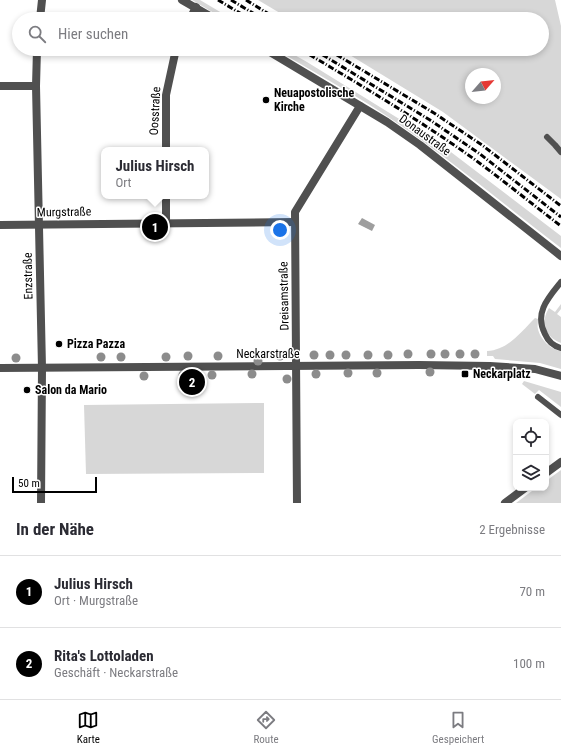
<!DOCTYPE html>
<html lang="de">
<head>
<meta charset="utf-8">
<style>
	:root { --surface:#fff; --page:#f2f2f3; --text:#2b2b33; --muted:#7c7c81; --line:#e1e1e2; --accent:#000 }
	body { margin:0; font-family:"Roboto Condensed",sans-serif; background:var(--page); color:var(--text) }
	.controls { position:absolute; right:12px; bottom:12px; display:grid; overflow:hidden; border-radius:8px; box-shadow:0 2px 6px #0003 }
	.controls button { width:36px; height:36px; display:grid; place-items:center; padding:0; border:0; border-bottom:1px solid var(--line); background:var(--surface); color:var(--text); font:20px sans-serif }
	.compass { position:absolute; left:465px; top:68px; width:36px; height:36px; border-radius:50%; background:var(--surface); box-shadow:0 2px 6px #0003; rotate:62deg }
	.scale { position:absolute; left:12px; bottom:10px; width:85px; box-sizing:border-box; padding-left:4px; border:2px solid #000; border-top:0; font-size:11px; line-height:14px; white-space:nowrap; color:#000; -webkit-text-stroke:3px #fff; paint-order:stroke }
	.you { position:absolute; left:280px; top:230px; width:14px; height:14px; margin:-10px; border:3px solid #fff; border-radius:50%; background:#1a73e8; box-shadow:0 0 0 6px #1a73e833 }
	.badge { display:grid; place-items:center; width:26px; height:26px; border-radius:50%; background:var(--accent); color:#fff; font-size:13px; font-weight:700 }
	.pin { position:absolute; translate:-50% -50%; border:2px solid #fff; box-shadow:0 1px 4px #0006 }
	.popup { position:absolute; left:101px; top:147px; width:108px; height:52px; box-sizing:border-box; display:grid; place-content:center; border-radius:8px; background:var(--surface); filter:drop-shadow(0 1px 3px #0005); font-size:13px; white-space:nowrap; color:var(--muted) }
	.popup b { font-size:15px; color:var(--text) }
	.popup::after { content:''; position:absolute; left:50%; top:100%; margin-left:-8px; border:8px solid transparent; border-top-color:var(--surface) }
	.list { margin:0; padding:0; list-style:none }
	h2 { display:flex; justify-content:space-between; align-items:center; height:52px; margin:0; padding:0 16px; font-size:17px }
	h2 small { font-size:13px; font-weight:400; color:var(--muted) }
	.list li { display:grid; grid-template-columns:26px 1fr auto; gap:12px; align-items:center; box-sizing:border-box; height:72px; padding:0 16px; border-top:1px solid var(--line) }
	.list b { display:block; font-size:15px; white-space:nowrap }
	.list p { margin:0; font-size:13px; white-space:nowrap; color:var(--muted) }
	.list em { font-size:13px; font-style:normal; color:var(--muted) }
	.icon { flex:none; width:22px; height:22px; fill:none; stroke:currentColor; stroke-width:2; stroke-linecap:round; stroke-linejoin:round }
	.map { position:relative; flex:none; width:561px; height:503px; overflow:hidden }
	.search { position:absolute; background:var(--surface); box-shadow:0 2px 6px #0003; left:12px; right:12px; top:12px; height:44px; display:flex; align-items:center; gap:10px; box-sizing:border-box; padding:0 14px; border-radius:22px; color:var(--muted); font-size:15px }
	.sheet { height:196px; background:var(--surface) }
	nav { display:flex; justify-content:space-around; align-items:center; box-sizing:border-box; height:56px; border-top:1px solid var(--line); background:var(--surface); font-size:11px; color:var(--muted) }
	nav a { display:grid; justify-items:center; gap:2px }
	nav .on { color:var(--accent) }
	.map>svg:first-child { display:block }
	.green { fill:#d7d7d7; fill-rule:evenodd }
	.water { fill:#9e9e9e }
	.lines { fill:none; stroke-linecap:round; stroke-linejoin:round }
	.service { stroke:#505050; stroke-width:6 }
	.minor { stroke:#505050; stroke-width:8 }
	.tertiary { stroke:#505050; stroke-width:8 }
	.rail { stroke:#000; stroke-width:3; stroke-dasharray:6 2 1 2; stroke-linecap:butt }
	.tree { fill:#8c8c8c }
	.poi-dot { fill:#000; stroke:#fff; stroke-width:1.5 }
	.labels { text-anchor:middle; dominant-baseline:central; stroke-width:3; stroke-linejoin:round; paint-order:stroke }
	.poi-label { font-size:12px; font-weight:bold; fill:#000; stroke:#fff; text-anchor:start }
	.street-label { font-size:12px; fill:#000; stroke:#fff }
</style>
</head>
<body>
<div class="map">
<svg width="561" height="503" viewBox="0 0 561 503">
	<rect width="100%" height="100%" fill="#fff"/>
	<g class="green">
		<polygon points="192,0 200,0 232,19 224,19"/>
		<path d="M 258,0 L 555,0 L 561,26 L 561,199 L 443,112 L 340,49 L 542,49 L 542,19 L 290,19 ZM 471,74 L 495,74 L 495,98 L 471,98 Z"/>
		<path d="M 275,49 L 284,49 L 307,62 L 443,146 L 561,236 L 561,248 C 507,207 455,163 400,125 C 360,97 317,74 275,49 Z"/>
		<path d="M 561,304 L 561,309 L 557,314 L 561,317 L 561,343 C 545,337 540,322 549,308 L 555,312 Z"/>
		<path d="M 535,318 L 538,319 C 538,322 537,326 538,329 C 540,339 551,350 561,351 L 561,369 L 540,363 L 495,359 L 493,356 L 487,356 L 487,351 C 508,350 521,332 535,318 Z"/>
		<polygon points="524,381 561,392 561,407 539,390 535,394 522,384"/>
		<polygon points="264,403 264,473 86,474 84,405"/>
		<polygon points="561,470 561,503 516,503 536,488 546,488 546,481"/>
	</g>
	<polygon class="water" points="362,218 375,225 372,231 358,224"/>
	<g class="lines">
		<g class="service">
			<polyline points="547,137 555,145 561,152"/>
			<path d="M 561,282 C 548,298 534,313 545,334 C 548,341 553,346 561,348"/>
			<polyline points="538,397 561,415"/>
		</g>
		<g class="minor">
			<polyline points="182,0 215,19"/>
			<polyline points="40,19 42,0"/>
			<polyline points="190,19 196,7"/>
			<polyline points="37,49 36,86 42,368 41,503"/>
			<polyline points="265,49 387,122 420,145 561,256"/>
			<polyline points="0,86 36,86"/>
			<polyline points="166,150 166,95 176,49"/>
			<polyline points="166,224 166,196"/>
			<polyline points="0,225 295,222"/>
			<polyline points="546,473 561,462"/>
			<polyline points="297,503 295,212 360,106"/>
			<polyline points="505,503 525,488"/>
		</g>
		<polyline class="tertiary" points="0,368 419,365 490,366 535,369 561,376"/>
		<g class="rail">
			<polyline points="218,0 250,19"/>
			<polyline points="231,0 263,19"/>
			<polyline points="246,0 277,19"/>
			<path d="M 300,49 C 359,84 418,119 474,159 C 504,181 532,204 561,226"/>
			<polyline points="313,49 430,120 480,154 561,217"/>
			<polyline points="327,49 434,113 482,145 561,206"/>
		</g>
	</g>
	<g class="tree">
		<circle cx="408" cy="354" r="4.5"/>
		<circle cx="431" cy="354" r="4.5"/>
		<circle cx="445" cy="354" r="4.5"/>
		<circle cx="460" cy="354" r="4.5"/>
		<circle cx="475" cy="354" r="4.5"/>
		<circle cx="314" cy="355" r="4.5"/>
		<circle cx="330" cy="355" r="4.5"/>
		<circle cx="346" cy="355" r="4.5"/>
		<circle cx="368" cy="355" r="4.5"/>
		<circle cx="388" cy="355" r="4.5"/>
		<circle cx="188" cy="356" r="4.5"/>
		<circle cx="218" cy="356" r="4.5"/>
		<circle cx="280" cy="356" r="4.5"/>
		<circle cx="101" cy="357" r="4.5"/>
		<circle cx="121" cy="357" r="4.5"/>
		<circle cx="166" cy="357" r="4.5"/>
		<circle cx="16" cy="358" r="4.5"/>
		<circle cx="258" cy="361" r="4.5"/>
		<circle cx="430" cy="372" r="4.5"/>
		<circle cx="348" cy="373" r="4.5"/>
		<circle cx="377" cy="373" r="4.5"/>
		<circle cx="252" cy="374" r="4.5"/>
		<circle cx="316" cy="374" r="4.5"/>
		<circle cx="183" cy="375" r="4.5"/>
		<circle cx="212" cy="375" r="4.5"/>
		<circle cx="144" cy="376" r="4.5"/>
		<circle cx="287" cy="379" r="4.5"/>
	</g>
	<g class="poi-dot">
		<circle cx="266" cy="100" r="4"/>
		<circle cx="59" cy="344" r="4"/>
		<rect x="461" y="370" width="8" height="8" rx="2"/>
		<circle cx="27" cy="390" r="4"/>
	</g>
	<g class="labels">
		<g class="poi-label">
			<text x="274" y="93">Neuapostolische<tspan x="274" dy="14">Kirche</tspan></text>
			<text x="67" y="344">Pizza Pazza</text>
			<text x="473" y="374">Neckarplatz</text>
			<text x="35" y="390">Salon da Mario</text>
		</g>
		<g class="street-label">
			<text transform="translate(155 111) rotate(-87)">Oosstraße</text>
			<text transform="translate(425 135) rotate(36)">Donaustraße</text>
			<text transform="translate(64 212) rotate(-1)">Murgstraße</text>
			<text transform="translate(28 276) rotate(-91)">Enzstraße</text>
			<text transform="translate(284 296) rotate(-91)">Dreisamstraße</text>
			<text x="268" y="354">Neckarstraße</text>
		</g>
	</g>
</svg>
<div class="controls">
<button><svg class="icon" aria-label="locate" viewBox="0 0 24 24"><circle cx="12" cy="12" r="6"/><path d="M12 2v4M12 18v4M2 12h4M18 12h4"/></svg></button>
<button><svg class="icon" aria-label="layers" viewBox="0 0 24 24"><path d="M12 4l9 5-9 5-9-5zM3 14l9 5 9-5"/></svg></button>
</div>
<svg class="compass" viewBox="-18 -18 36 36"><path d="M0-13l5 13h-10z" fill="#e53935"/><path d="M0 13l5-13h-10z" fill="#7c7c81"/></svg>
<div class="scale">50 m</div>
<div class="you"></div>
<div class="pin badge" style="left:155px;top:227px">1</div>
<div class="popup"><b>Julius Hirsch</b>Ort</div>
<div class="pin badge" style="left:192px;top:382px">2</div>
<div class="search"><svg class="icon" aria-label="search" viewBox="0 0 24 24"><circle cx="10" cy="10" r="6"/><path d="M15 15l6 6"/></svg>Hier suchen</div>
</div>
<section class="sheet">
<h2>In der Nähe<small>2 Ergebnisse</small></h2>
<ul class="list">
<li><span class="badge">1</span><div><b>Julius Hirsch</b><p>Ort · Murgstraße</p></div><em>70 m</em></li>
<li><span class="badge">2</span><div><b>Rita's Lottoladen</b><p>Geschäft · Neckarstraße</p></div><em>100 m</em></li>
</ul>
</section>
<nav>
<a class="on"><svg class="icon" aria-label="map" viewBox="0 0 24 24"><path d="M3 6l6-2 6 2 6-2v14l-6 2-6-2-6 2zM9 4v14M15 6v14"/></svg>Karte</a>
<a><svg class="icon" aria-label="directions" viewBox="0 0 24 24"><path d="M12 3l9 9-9 9-9-9zM9 14v-3h6M13 9l2 2-2 2"/></svg>Route</a>
<a><svg class="icon" aria-label="saved" viewBox="0 0 24 24"><path d="M7 4h10v16l-5-4-5 4z"/></svg>Gespeichert</a>
</nav>
</body>
</html>
